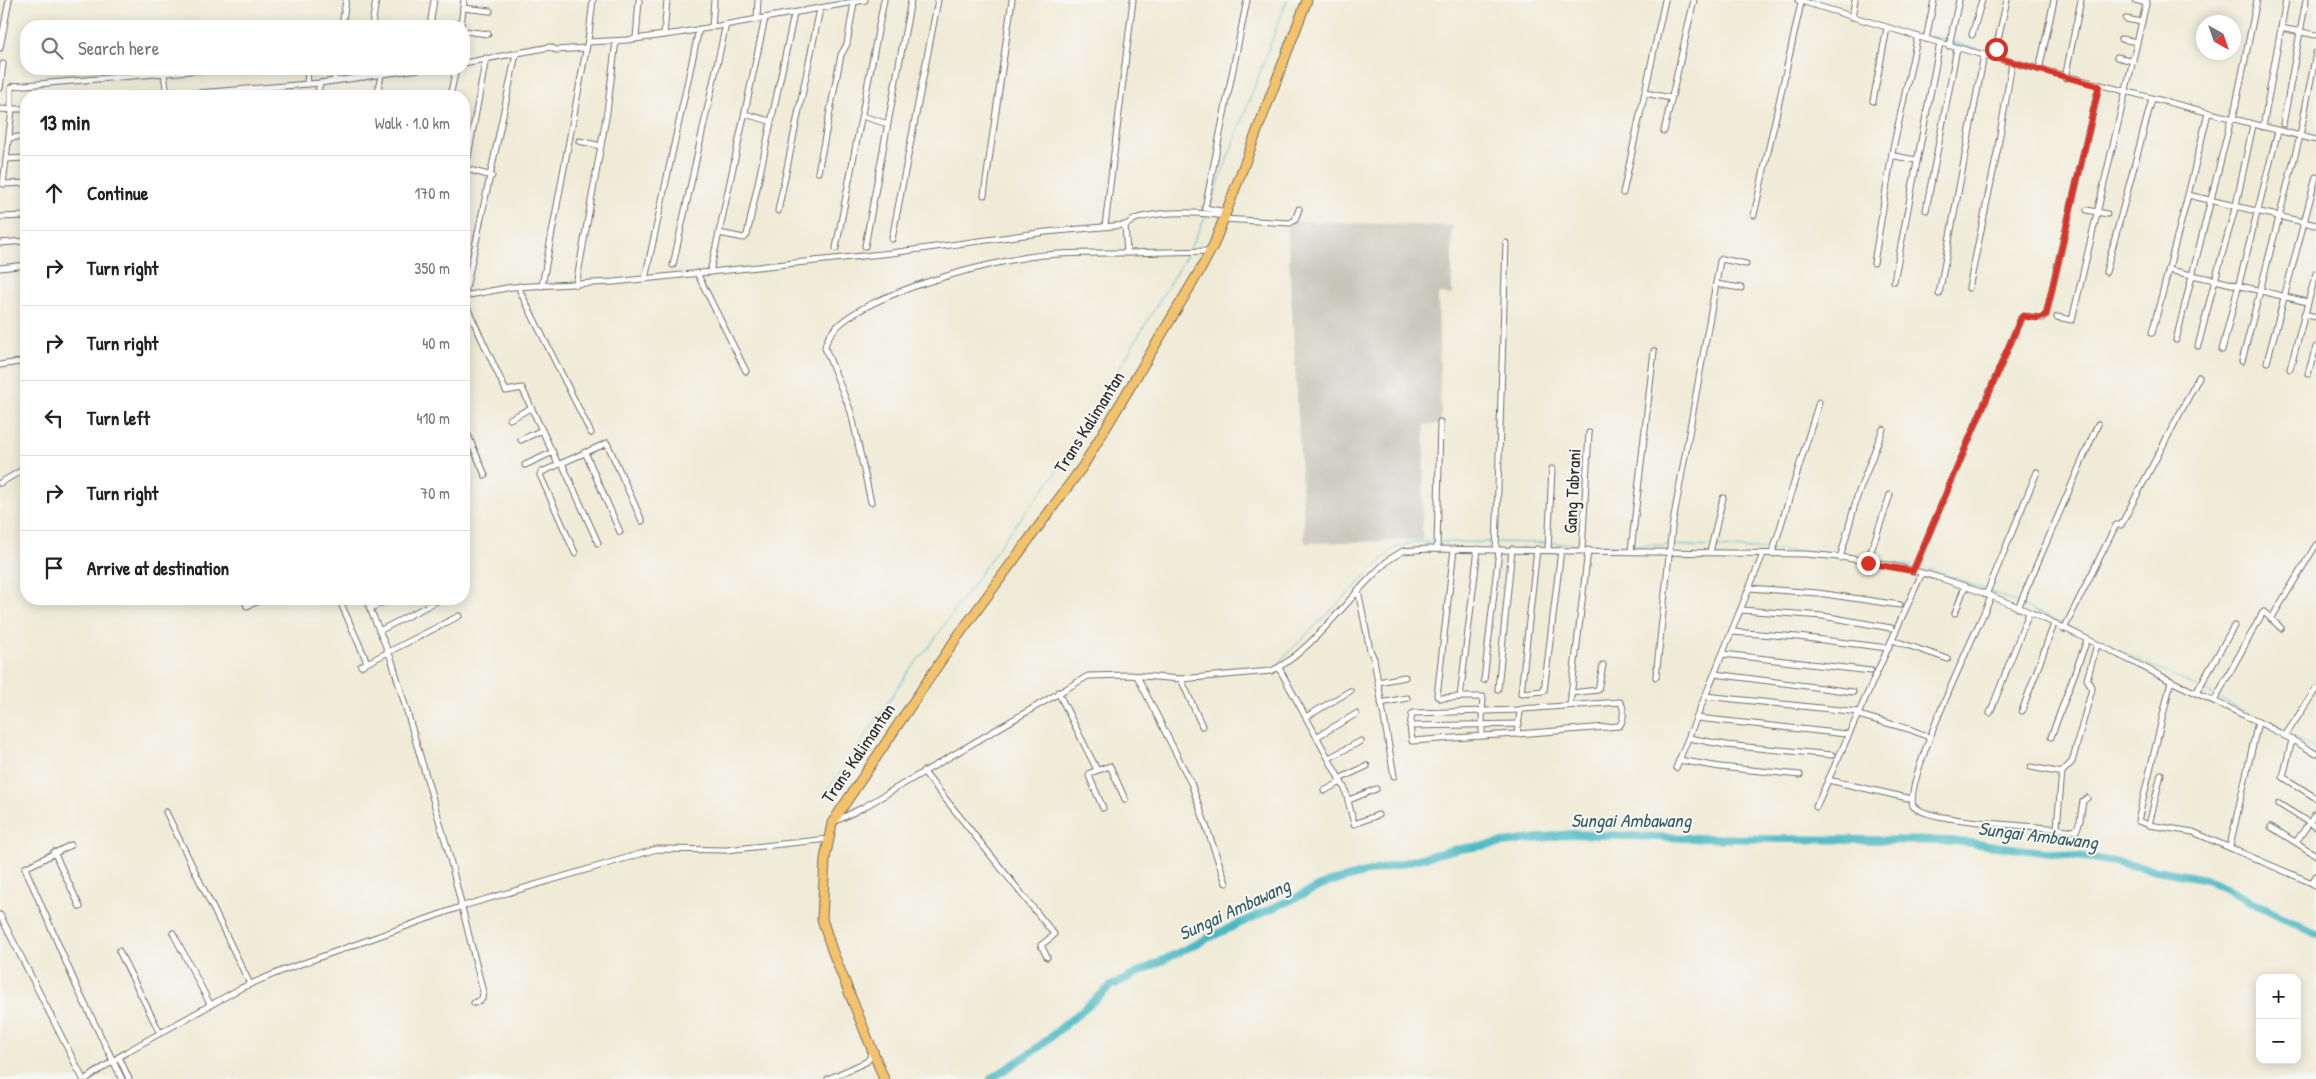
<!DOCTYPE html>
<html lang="en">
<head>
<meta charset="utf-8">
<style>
	:root { --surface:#fff; --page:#f2f2f2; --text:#222; --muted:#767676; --line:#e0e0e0 }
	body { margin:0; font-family:"Patrick Hand",sans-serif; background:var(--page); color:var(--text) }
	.controls { position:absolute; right:15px; bottom:15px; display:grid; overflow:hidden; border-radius:10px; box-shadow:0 2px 12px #0003 }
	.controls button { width:45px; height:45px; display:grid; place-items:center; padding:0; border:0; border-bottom:1px solid var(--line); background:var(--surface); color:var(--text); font:25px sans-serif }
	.compass { position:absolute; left:2196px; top:15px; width:45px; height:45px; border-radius:50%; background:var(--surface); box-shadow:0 2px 12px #0003; rotate:140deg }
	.stop { position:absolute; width:15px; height:15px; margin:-11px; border:4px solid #d93025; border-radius:50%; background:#fff }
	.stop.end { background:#d93025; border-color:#fff; box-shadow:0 1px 5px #0008 }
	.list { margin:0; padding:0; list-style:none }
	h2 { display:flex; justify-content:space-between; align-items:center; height:65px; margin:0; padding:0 20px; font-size:21px }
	h2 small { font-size:16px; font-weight:400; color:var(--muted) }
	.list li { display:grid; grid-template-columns:32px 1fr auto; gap:15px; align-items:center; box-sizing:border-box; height:75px; padding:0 20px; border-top:1px solid var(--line) }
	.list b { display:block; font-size:19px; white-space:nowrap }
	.list em { font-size:16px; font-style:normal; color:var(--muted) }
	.icon { flex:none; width:28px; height:28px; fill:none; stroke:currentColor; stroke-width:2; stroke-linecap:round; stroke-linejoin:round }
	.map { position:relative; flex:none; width:2316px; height:1079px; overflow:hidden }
	.search { position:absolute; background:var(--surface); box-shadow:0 2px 12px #0003; left:20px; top:20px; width:450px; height:55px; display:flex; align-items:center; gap:12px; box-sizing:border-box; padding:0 18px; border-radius:20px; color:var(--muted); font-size:19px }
	.panel { position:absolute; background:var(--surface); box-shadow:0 2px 12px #0003; left:20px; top:90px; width:450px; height:515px; border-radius:20px }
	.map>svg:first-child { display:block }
	.industrial { fill:#c6c5b8 }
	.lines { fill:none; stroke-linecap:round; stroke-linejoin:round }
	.stream { stroke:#4bb9c4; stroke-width:1 }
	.canal { stroke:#4bb9c4; stroke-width:5 }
	.river { stroke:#4bb9c4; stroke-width:8 }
	.street-casing { stroke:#706e67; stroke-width:7 }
	.highway-casing { stroke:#706e67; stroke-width:11 }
	.street { stroke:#fff; stroke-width:5 }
	.highway { stroke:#f3c26a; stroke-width:9 }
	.route { stroke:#d93025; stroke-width:6 }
	.labels { text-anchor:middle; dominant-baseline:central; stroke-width:4; stroke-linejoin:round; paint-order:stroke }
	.street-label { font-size:18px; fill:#2b2b2b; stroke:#f6f6f2 }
	.water-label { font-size:19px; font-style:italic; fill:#365d61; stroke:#f6f6f2 }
</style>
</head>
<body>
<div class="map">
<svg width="2316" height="1079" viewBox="0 0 2316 1079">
	<rect width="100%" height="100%" fill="#f6f6f2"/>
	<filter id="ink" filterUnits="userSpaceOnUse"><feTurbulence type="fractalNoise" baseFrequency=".02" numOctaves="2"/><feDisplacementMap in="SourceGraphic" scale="10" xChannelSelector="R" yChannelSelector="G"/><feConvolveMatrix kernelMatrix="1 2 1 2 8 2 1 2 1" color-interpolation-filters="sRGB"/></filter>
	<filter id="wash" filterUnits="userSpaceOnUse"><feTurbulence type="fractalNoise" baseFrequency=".0096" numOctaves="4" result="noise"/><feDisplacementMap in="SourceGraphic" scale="20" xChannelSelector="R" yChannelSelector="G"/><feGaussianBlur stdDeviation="1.12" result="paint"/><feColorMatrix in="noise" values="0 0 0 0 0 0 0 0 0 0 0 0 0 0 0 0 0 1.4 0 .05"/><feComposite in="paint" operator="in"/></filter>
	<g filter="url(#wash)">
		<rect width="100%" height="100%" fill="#f0ebd7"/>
		<polygon class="industrial" points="1287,221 1452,226 1452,295 1438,294 1441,424 1425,425 1422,540 1305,543"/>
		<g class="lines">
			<g class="stream">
				<polyline points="1914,33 1923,35"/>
				<polyline points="1209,208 1287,0"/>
				<polyline points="1189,250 1206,216"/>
				<polyline points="1440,542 1493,542"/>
				<polyline points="1497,542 1546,543"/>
				<polyline points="1550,543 1581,544"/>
				<polyline points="1585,545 1628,545"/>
				<polyline points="1635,545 1668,545"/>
				<polyline points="1672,545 1708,547"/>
				<polyline points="1712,547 1771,550"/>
				<polyline points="1775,550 1838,554"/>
				<polyline points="1842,555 1858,557"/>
				<polyline points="1879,561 1912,566"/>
				<polyline points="1916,567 1932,570 1986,590"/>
				<polyline points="1989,591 2018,603"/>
				<polyline points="2022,605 2064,624"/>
				<polyline points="2067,626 2197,687"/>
				<polyline points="1279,662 1393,549 1415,542 1436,542"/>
				<polyline points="2200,689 2213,695"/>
				<polyline points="2220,699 2283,732"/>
				<polyline points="2290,736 2316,750"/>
				<polyline points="822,795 843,770 910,669 929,647 1006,537 1063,464 1187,254"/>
			</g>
			<g class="canal">
				<polyline points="1930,37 1946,42"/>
				<polyline points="1953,44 1991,54"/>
			</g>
			<polyline class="river" points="991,1079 1035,1050 1111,986 1206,939 1327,883 1452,850 1570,834 1689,838 1954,841 2092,858 2206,879 2316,934"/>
		</g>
	</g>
	<g filter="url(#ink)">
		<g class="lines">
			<defs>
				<g id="street">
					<polyline points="1798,0 1919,37"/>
					<polyline points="2135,0 2146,3"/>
					<polyline points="463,8 490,11"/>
					<polyline points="1852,17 1855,0"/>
					<polyline points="765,18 719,233 744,238 747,235 794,14"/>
					<polyline points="757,19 758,0"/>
					<polyline points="2126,19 2142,22"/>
					<polyline points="342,26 346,0"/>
					<polyline points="372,26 376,0"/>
					<polyline points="430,26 434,0"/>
					<polyline points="461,26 464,0"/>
					<polyline points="712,27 714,0"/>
					<polyline points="2281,28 2316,35"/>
					<polyline points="464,31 488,34"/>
					<polyline points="664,35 667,0"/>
					<polyline points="1972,35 1982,0"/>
					<polyline points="636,39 639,0"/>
					<polyline points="1926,39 1934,0"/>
					<polyline points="2121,39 2137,42"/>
					<polyline points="588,42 627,40 679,33 865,0"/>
					<polyline points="1949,46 1959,0"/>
					<polyline points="0,48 9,0"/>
					<polyline points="1994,57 2007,0"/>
					<polyline points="2117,57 2133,61"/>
					<polyline points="464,63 550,47 556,50 586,48"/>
					<polyline points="2039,70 2054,0"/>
					<polyline points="164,73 167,96"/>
					<polyline points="364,77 365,69"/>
					<polyline points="2065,78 2081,0"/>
					<polyline points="334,81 336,69"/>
					<polyline points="307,84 308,69"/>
					<polyline points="0,88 3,64"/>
					<polyline points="1645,93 1671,98"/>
					<polyline points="161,96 320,83 419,69"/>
					<polyline points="317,96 320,83"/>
					<polyline points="377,96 381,75"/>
					<polyline points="450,96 456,69"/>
					<polyline points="1873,101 1887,28"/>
					<polyline points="0,109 12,110 3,184 26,183"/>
					<polyline points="26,109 11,109 11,88 14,86 214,69"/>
					<polyline points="745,114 770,121"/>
					<polyline points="862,116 888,124"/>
					<polyline points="2233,119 2257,0"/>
					<polyline points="2283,124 2306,0"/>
					<polyline points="2263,127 2286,0"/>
					<polyline points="1664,131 1694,0"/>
					<polyline points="9,138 26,136"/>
					<polyline points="579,141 601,146"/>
					<polyline points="7,159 26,158"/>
					<polyline points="1916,160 1895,156 1892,153 1917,39 1919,37 1984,55"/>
					<polyline points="466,169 492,176"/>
					<polyline points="818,172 841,55 847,44 854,2"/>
					<polyline points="464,178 486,58"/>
					<polyline points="1623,193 1665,0"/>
					<polyline points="984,195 1012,0"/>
					<polyline points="2188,195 2208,113"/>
					<polyline points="1926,210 1957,48"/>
					<polyline points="2087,210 2107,214"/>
					<polyline points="778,211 820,9"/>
					<polyline points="1226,212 1205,208 1247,0"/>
					<polyline points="1754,215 1801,3"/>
					<polyline points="0,217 26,216"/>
					<polyline points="1223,219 1290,223 1295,220 1299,209"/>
					<polyline points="1125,225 1127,253 1210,251"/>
					<polyline points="1105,226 1133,0"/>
					<polyline points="892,239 938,0"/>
					<polyline points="0,243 26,241"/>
					<polyline points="865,246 911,0"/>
					<polyline points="836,248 884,0"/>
					<polyline points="1874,263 1892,153"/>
					<polyline points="673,265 726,24"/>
					<polyline points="0,268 26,265"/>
					<polyline points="2169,270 2215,280 2236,205 2253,125"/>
					<polyline points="710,272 719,233"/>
					<polyline points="2106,272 2152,99"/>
					<polyline points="697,273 746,371"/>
					<polyline points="645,279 699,29"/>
					<polyline points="1894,281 1940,43"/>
					<polyline points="1716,284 1741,288"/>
					<polyline points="576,285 607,112 616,41"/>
					<polyline points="520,286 520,291 591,433"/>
					<polyline points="542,286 589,34 593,0"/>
					<polyline points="1969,288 1997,153 2012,63"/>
					<polyline points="1939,294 1984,55 2316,140"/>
					<path d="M 464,296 L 512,287 L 614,282 L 891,253 L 1046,232 L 1125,225 C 1130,224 1132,219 1138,218 C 1165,211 1197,212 1225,216"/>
					<polyline points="464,298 516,54"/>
					<polyline points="464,301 506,391 522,388 558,464"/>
					<polyline points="2304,314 2316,317"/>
					<polyline points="2057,317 2072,320 2147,0"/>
					<polyline points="2152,333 2188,195 2316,225"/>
					<polyline points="2176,340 2231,119"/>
					<polyline points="2198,346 2215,280 2307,302"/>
					<polyline points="2222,350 2278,131"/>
					<polyline points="2242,361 2300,136 2316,53"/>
					<polyline points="2267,362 2316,177"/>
					<polyline points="0,365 26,361"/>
					<polyline points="2290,369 2316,273"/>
					<polyline points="2308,374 2316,347"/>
					<polyline points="510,419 531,408"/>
					<polyline points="464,426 485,475"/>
					<polyline points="521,440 542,430"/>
					<polyline points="585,452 620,532"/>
					<polyline points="562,463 598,543"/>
					<polyline points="525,465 553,452"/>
					<polyline points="0,483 26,468"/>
					<path d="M 871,502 L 851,412 L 825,348 C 830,299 992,262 1035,256 C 1064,252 1096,253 1127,253"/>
					<polyline points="1437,548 1440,422"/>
					<polyline points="1454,549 1437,696 1440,698 1460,697 1478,549"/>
					<polyline points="1496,549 1506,243"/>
					<polyline points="1537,549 1521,693 1544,691 1561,550"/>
					<polyline points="1548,550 1552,469"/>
					<polyline points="1582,550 1589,433"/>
					<polyline points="1631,551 1654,351"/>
					<polyline points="1710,552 1723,498"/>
					<polyline points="575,553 540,475 542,472 607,443 642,521"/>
					<polyline points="1772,554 1819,402"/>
					<polyline points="1840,558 1857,497 1883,429"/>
					<polyline points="1867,563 1890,495"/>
					<polyline points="1913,571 2021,318 2023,316 2042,318 2046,315 2099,86"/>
					<polyline points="1749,588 1818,593 1900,605"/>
					<polyline points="1358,590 1370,650 1374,659 1394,776"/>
					<polyline points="1986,595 2037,472"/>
					<path d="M 1991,597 C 1977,630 1904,780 1913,806 C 1930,824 2044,825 2076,831 L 2080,821 L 2083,801 L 2087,798"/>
					<polyline points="244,599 247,606 264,599"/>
					<polyline points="339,599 367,662"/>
					<polyline points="366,599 392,661 447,847 483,992 482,999 474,1003"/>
					<polyline points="2018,608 2098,424"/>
					<polyline points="370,609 389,599"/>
					<polyline points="1741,610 1823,616 1891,628"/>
					<polyline points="1955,613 1965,586"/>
					<polyline points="2271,619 2316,545"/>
					<polyline points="2064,629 2116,525 2121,525 2199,377"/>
					<polyline points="379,631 441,599"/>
					<polyline points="1732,632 1798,637 1888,648"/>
					<polyline points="1892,640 1948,659"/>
					<polyline points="1723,654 1871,671"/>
					<polyline points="361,666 459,616"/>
					<polyline points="1279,668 1345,789 1354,824 1378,815"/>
					<polyline points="1715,674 1853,692"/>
					<polyline points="1137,676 1191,783 1226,883"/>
					<polyline points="1656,677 1672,528 1720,261 1722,259 1746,264"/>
					<polyline points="1181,679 1202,726"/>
					<polyline points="1484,680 1499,550"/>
					<polyline points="2171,681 2138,821 2149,825 2193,832 2312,883"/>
					<polyline points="1378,682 1405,677"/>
					<polyline points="1498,689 1512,549"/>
					<polyline points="1058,692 1097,770"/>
					<polyline points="1571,693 1598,690 1603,665"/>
					<polyline points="2196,693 2234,626"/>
					<polyline points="1705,696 1859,712"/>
					<path d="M 1460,697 L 1483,697 C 1482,710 1482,723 1482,736 L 1412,741 L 1410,726 L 1519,724"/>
					<polyline points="2214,701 2262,614 2264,612 2281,628"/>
					<path d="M 1620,702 C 1625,708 1624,721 1619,726 L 1517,734 L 1520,712 L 1522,709 Z"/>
					<polyline points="1381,703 1407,698"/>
					<polyline points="1570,705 1588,550"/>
					<polyline points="2022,711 2054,624"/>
					<polyline points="1990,713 2029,613"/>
					<polyline points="1858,715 1909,729 1929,737"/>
					<polyline points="1306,717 1350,691"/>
					<polyline points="1697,718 1846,734"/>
					<polyline points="1410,726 1412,714 1414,713 1520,710"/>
					<polyline points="1318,736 1356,714"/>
					<polyline points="1482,736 1517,734"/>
					<polyline points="2285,736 2316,689"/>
					<polyline points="2051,737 2087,640"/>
					<polyline points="1689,738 1726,745 1832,755"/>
					<polyline points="2292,740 2283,777 2316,798"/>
					<polyline points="1329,758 1361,741"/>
					<polyline points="1679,760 1720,767 1800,775"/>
					<polyline points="2031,767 2062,773"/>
					<polyline points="1676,768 1763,554"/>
					<polyline points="923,771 1054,934 1053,936 1041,945 1047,957"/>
					<polyline points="1339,779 1367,766"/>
					<polyline points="1828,780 1912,799"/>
					<polyline points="1324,791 1341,782"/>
					<polyline points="1349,800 1376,789"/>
					<polyline points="2279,804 2316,827"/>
					<polyline points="1816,807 1922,573"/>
					<polyline points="1103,808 1089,776 1090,773 1110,766 1125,799"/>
					<polyline points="166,812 250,984"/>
					<path d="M 834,822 L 864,807 L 1088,676 L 1129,675 L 1181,679 L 1271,671 C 1311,654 1354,589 1390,559 L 1403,551 L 1428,549 L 1806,554 C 1850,557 1897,565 1940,578 C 2015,601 2087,639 2157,674 C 2210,701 2266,722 2316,754"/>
					<polyline points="2149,825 2161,774"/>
					<polyline points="2057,827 2062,772 2072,762 2092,689 2087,679 2097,645"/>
					<polyline points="2271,827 2316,855"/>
					<polyline points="2296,842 2316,813"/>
					<polyline points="71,845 25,868 79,992 122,1079"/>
					<polyline points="2230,846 2258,722"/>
					<polyline points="54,852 80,907"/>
					<polyline points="2316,876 2312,883 2316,886"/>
					<polyline points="0,915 83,1079"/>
					<polyline points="173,933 210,1004"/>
					<polyline points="119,951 160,1033"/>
					<polyline points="119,1057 129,1079"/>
					<polyline points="86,1079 128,1051 241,988 284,970 463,906 657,849 727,850 828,839"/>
					<polyline points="828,1079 866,1062 870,1058 871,1049"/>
				</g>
				<polyline id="highway" points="884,1079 832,950 822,919 825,859 832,823 955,640 1083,466 1202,267 1214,244 1307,0"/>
			</defs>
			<use href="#street" class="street-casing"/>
			<use href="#highway" class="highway-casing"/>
			<use href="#street" class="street"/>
			<use href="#highway" class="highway"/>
		</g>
	</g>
	<g class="lines" filter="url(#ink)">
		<polyline class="route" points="1868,563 1913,571 2021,318 2023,316 2038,318 2046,315 2099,86 1994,57 1996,49"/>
	</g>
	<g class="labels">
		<g class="street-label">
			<text transform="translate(1089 422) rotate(-58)">Trans Kalimantan</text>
			<text transform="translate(1572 491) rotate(-87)">Gang Tabrani</text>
			<text transform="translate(858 753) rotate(-56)">Trans Kalimantan</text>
		</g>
		<g class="water-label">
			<text x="1631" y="820">Sungai Ambawang</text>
			<text transform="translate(2038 835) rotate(7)">Sungai Ambawang</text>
			<text transform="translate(1234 909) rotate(-25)">Sungai Ambawang</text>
		</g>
	</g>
</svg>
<div class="controls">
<button>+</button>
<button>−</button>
</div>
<svg class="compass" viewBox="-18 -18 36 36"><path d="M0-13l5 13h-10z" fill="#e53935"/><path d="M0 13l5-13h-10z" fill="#767676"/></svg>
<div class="stop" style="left:1996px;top:49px"></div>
<div class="stop end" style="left:1868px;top:563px"></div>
<div class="search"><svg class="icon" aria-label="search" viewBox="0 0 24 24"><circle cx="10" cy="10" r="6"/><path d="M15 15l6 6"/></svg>Search here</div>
<section class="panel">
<h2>13 min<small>Walk · 1.0 km</small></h2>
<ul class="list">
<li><svg class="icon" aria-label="ahead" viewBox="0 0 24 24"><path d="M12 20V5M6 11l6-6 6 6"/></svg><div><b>Continue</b></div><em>170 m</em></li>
<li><svg class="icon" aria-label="right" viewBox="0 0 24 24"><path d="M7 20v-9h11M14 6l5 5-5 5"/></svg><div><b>Turn right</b></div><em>350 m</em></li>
<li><svg class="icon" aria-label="right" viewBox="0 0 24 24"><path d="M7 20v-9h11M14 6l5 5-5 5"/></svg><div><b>Turn right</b></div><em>40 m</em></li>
<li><svg class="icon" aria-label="left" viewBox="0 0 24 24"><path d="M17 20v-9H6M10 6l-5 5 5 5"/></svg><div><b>Turn left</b></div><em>410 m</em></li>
<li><svg class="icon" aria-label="right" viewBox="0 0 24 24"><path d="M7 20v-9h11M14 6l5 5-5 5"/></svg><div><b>Turn right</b></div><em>70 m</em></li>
<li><svg class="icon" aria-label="arrive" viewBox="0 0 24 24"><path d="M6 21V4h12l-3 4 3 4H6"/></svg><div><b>Arrive at destination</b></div></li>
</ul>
</section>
</div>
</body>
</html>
